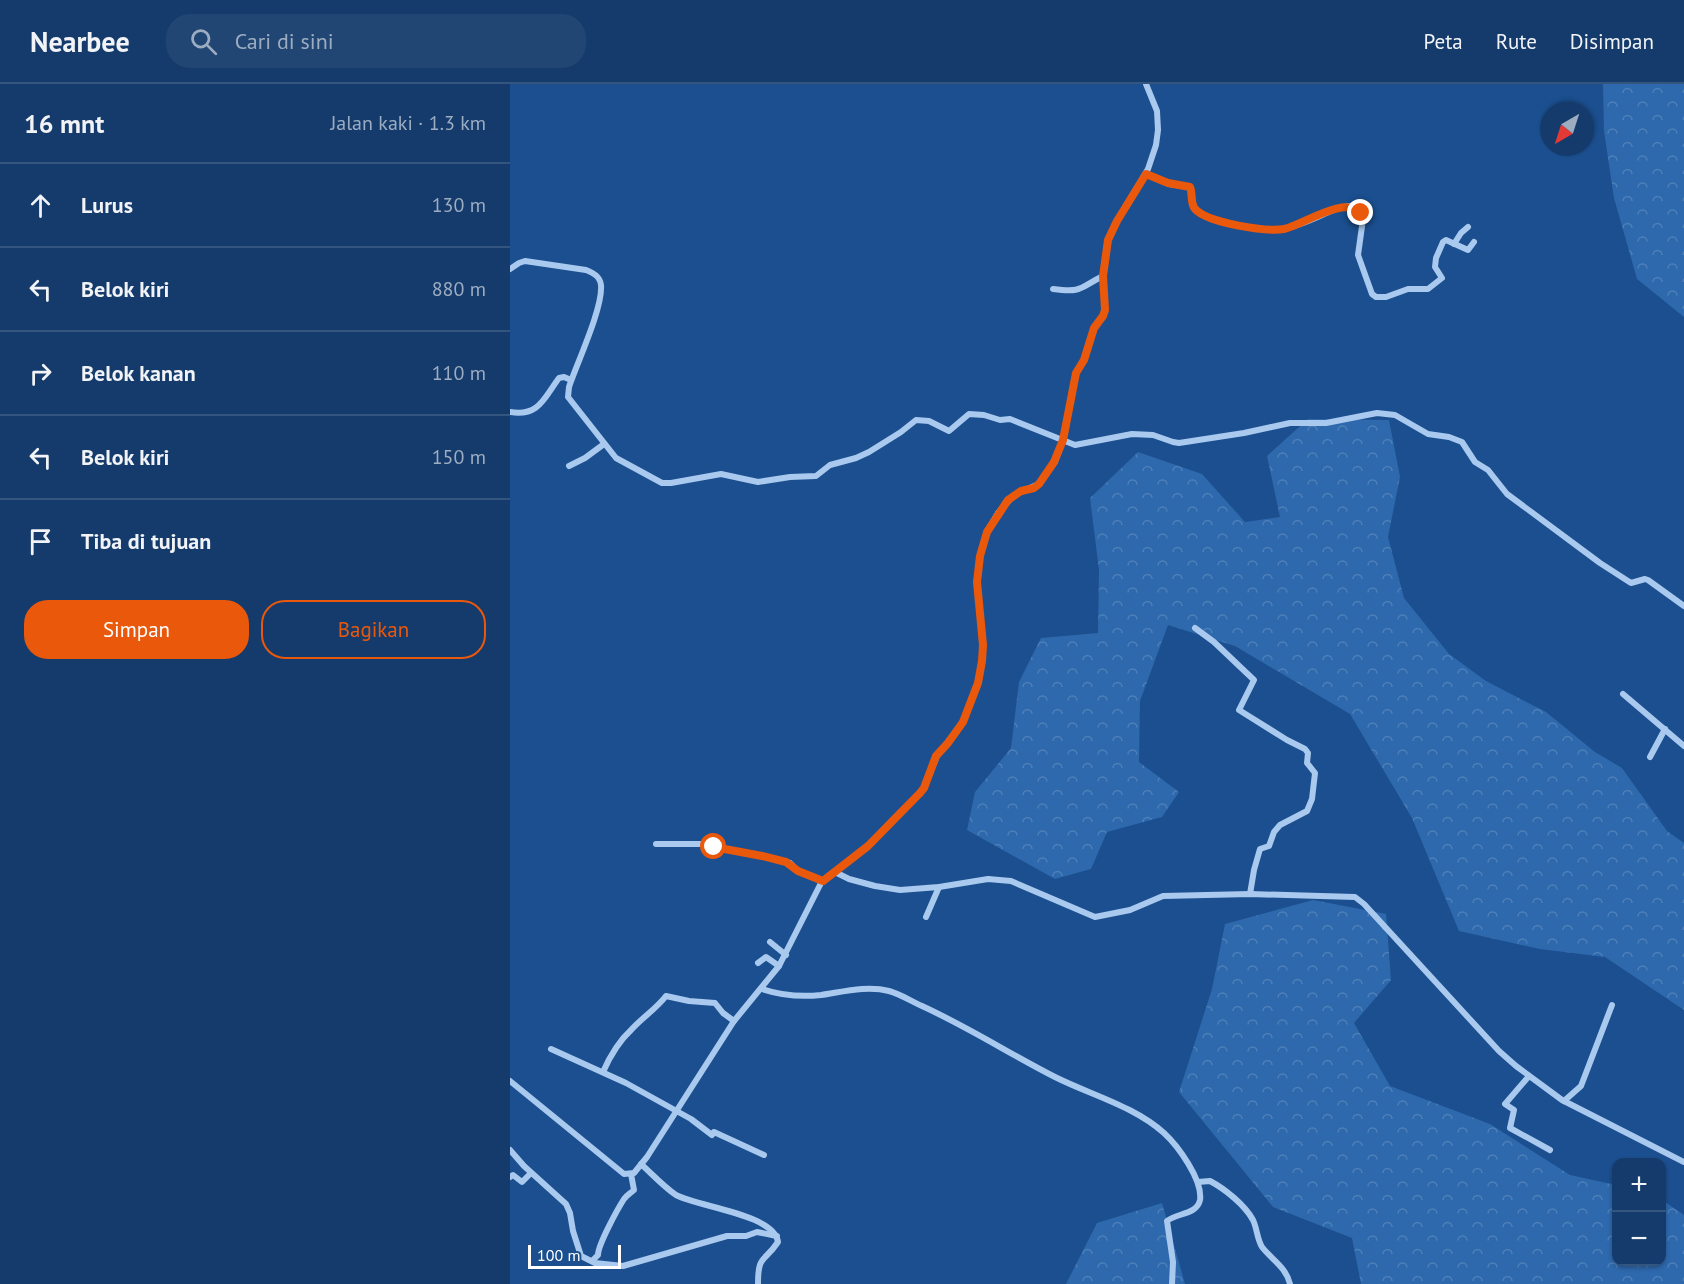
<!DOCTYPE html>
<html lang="id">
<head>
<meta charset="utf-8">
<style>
	:root { --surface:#143b6b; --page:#214673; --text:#f1f3f6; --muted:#9dadc1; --line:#33557e; --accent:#ea580c }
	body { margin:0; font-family:"PT Sans",sans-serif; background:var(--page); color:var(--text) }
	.controls { position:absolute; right:18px; bottom:18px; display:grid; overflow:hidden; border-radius:12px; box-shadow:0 2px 4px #0004 }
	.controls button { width:54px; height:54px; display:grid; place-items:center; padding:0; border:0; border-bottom:2px solid var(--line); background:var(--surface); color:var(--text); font:30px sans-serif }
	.compass { position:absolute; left:1030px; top:18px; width:54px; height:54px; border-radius:50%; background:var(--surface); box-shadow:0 2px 4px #0004; rotate:219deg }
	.scale { position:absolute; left:18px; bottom:15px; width:93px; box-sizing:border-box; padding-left:6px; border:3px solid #fff; border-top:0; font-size:16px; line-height:21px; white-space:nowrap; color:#fff; -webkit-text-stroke:4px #1b4f8f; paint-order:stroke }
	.stop { position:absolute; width:18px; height:18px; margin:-14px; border:4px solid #ea580c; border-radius:50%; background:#fff }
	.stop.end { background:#ea580c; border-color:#fff; box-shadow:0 2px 6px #0008 }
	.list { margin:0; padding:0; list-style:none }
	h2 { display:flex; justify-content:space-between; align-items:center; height:78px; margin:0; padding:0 24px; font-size:26px }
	h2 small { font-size:20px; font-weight:400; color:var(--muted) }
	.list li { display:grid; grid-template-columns:39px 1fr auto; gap:18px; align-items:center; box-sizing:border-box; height:84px; padding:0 24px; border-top:2px solid var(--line) }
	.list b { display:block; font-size:22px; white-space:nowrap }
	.list em { font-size:20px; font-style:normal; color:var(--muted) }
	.actions { display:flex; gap:12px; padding:18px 24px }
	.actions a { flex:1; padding:14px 0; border:2px solid var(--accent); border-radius:24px; text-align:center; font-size:21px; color:var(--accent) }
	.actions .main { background:var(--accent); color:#fff }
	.icon { flex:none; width:33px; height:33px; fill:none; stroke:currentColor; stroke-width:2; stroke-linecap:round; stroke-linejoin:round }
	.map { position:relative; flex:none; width:1174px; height:1200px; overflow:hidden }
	header { display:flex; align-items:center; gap:36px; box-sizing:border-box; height:84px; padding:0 30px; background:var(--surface); border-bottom:2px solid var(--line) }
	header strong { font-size:28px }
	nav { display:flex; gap:33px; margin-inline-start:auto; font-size:21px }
	.search { width:420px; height:54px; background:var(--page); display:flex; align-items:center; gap:15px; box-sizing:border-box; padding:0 21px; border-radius:24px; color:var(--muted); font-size:22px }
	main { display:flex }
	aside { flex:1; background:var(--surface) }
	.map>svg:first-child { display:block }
	.forest { fill:url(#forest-crowns) }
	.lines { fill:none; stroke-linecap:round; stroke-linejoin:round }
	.minor { stroke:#a9c9ee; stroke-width:6 }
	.route { stroke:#ea580c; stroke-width:8 }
</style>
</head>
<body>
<header>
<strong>Nearbee</strong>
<div class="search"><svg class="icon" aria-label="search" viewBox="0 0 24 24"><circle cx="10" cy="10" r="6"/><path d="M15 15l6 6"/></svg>Cari di sini</div>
<nav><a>Peta</a><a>Rute</a><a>Disimpan</a></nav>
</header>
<main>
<aside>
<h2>16 mnt<small>Jalan kaki · 1.3 km</small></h2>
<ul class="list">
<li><svg class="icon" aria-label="ahead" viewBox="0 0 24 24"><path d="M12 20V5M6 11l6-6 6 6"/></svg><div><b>Lurus</b></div><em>130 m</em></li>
<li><svg class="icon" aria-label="left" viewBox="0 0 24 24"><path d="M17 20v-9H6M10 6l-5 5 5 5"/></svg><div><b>Belok kiri</b></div><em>880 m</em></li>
<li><svg class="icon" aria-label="right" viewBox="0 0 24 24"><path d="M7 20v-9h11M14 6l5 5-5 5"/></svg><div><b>Belok kanan</b></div><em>110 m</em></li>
<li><svg class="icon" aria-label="left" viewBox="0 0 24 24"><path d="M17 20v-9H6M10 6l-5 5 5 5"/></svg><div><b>Belok kiri</b></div><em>150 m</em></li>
<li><svg class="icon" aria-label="arrive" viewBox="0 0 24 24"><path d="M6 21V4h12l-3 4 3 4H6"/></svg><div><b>Tiba di tujuan</b></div></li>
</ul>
<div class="actions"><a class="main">Simpan</a><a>Bagikan</a></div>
</aside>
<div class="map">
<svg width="1174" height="1200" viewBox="0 0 1174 1200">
	<defs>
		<pattern id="forest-crowns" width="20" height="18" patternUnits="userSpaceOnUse" patternTransform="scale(1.5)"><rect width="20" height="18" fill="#2e69ad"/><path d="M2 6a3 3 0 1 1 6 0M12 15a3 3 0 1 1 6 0" fill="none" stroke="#4d80b9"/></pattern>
	</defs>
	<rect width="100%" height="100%" fill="#1b4f8f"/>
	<g class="forest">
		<polygon points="1093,0 1174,0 1174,233 1127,195 1104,114 1094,47"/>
		<polygon points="798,335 879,336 890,393 878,453 894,514 939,570 976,597 1036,628 1085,668 1112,684 1157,747 1174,759 1174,926 1095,873 1030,865 949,847 902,734 840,630 725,562 658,541 630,617 629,678 669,708 652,733 597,748 581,785 545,795 457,746 465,708 501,664 509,598 531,554 588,549 589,486 580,414 628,368 692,390 735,438 770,433 757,372"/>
		<polygon points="803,816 876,830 881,896 844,939 880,1002 980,1040 1060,1091 1106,1101 1106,1178 1152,1178 1152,1116 1174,1131 1174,1200 851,1200 842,1154 763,1123 669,1008 702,905 715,840"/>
		<polygon points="652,1119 675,1200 556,1200 587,1139"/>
	</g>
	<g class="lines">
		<g class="minor">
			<path d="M 636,90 L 659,100 L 680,103 C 683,110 680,119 686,125 C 698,140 753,147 772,145 C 789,143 812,130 829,124 L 839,122 L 847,124 L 853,135 L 848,171 L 862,210 L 866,213 L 876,213 L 898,205 L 918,205 L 932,194 L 925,183 L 926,174 L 933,158 L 936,156 L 958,166 L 964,158"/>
			<polyline points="944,160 951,149 958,143"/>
			<path d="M 0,185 L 9,179 L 15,177 L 76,186 C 83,189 90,192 91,201 C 93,224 67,279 59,303 L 58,313 L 106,374 L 152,399 L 161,399 L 211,390 L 248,398 L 280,393 L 306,392 L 320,381 L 346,374 L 359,368 L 391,348 L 406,336 L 419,337 L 439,347 L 459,330 L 474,331 L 490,336 L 500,335 L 565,361 L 622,350 L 643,351 L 663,358 L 669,359 L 734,349 L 780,339 L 816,339 L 867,329 L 885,331 L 918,350 L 939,353 L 952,358 L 965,378 L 978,386 L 997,410 L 1090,479 L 1121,499 L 1135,495 L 1138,496 L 1174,522"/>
			<path d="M 543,205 C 573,209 569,204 593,192"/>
			<path d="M 0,328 C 29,333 34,314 49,294 L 54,293 L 61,296"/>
			<polyline points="59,382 75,374 94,360"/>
			<polyline points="685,544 704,558 744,596 729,626 777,656 795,665 798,669 797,679 805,689 802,715 797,727 770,741 764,748 759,762 750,765 744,786 740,810"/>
			<polyline points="1113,610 1174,662"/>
			<polyline points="1140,673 1155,645"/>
			<polyline points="146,760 191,760 252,772 280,779 288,787 313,797"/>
			<polyline points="325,788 339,795 365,802 390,806 429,803 478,795 501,797 585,833 620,826 653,812 740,810 845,813 854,820 989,967 1006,982 1052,1016 1174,1078"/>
			<polyline points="416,833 429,803"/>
			<polyline points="260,858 276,871"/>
			<polyline points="248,879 256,873 269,882"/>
			<path d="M 252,905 C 270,911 292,913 311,911 C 332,908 357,901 379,907 C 390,910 401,917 412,922 C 458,943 500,970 545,993 C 581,1011 624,1022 654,1049 C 668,1062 693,1096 690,1116 C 687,1131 666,1129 657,1137 L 663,1178 L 662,1200"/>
			<polyline points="41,965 116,999 181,1035 202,1051 204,1048 254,1071"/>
			<path d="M 93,988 C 100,972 109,957 122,945 C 133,933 146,925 156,912 L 179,917 L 205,919 L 213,929 L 224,937"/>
			<polyline points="1019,992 995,1020 1004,1026 1000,1044 1040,1066"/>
			<polyline points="0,997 114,1090 124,1089 137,1073 224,937 269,882 311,799 358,762 410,709 414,704 427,672 453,638 468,599 472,577 473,561 467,498 470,472 477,448 488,429 504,411 529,400 545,378 553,356 566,289 574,276 584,244 593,232 595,226 593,192 598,156 607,137 638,85 646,61 648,46 647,27 636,0"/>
			<polyline points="1054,1017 1071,1002 1102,921"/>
			<polyline points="0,1066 14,1082 56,1120 60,1129 63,1147 71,1172 85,1179 113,1182 217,1152 236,1152 247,1148 267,1152"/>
			<path d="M 131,1080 C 142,1090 154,1103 166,1111 C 188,1123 264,1130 268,1158 C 254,1179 248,1170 248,1200"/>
			<polyline points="0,1093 3,1091 12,1098 21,1089"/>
			<path d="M 688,1098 L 700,1097 C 715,1105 735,1121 743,1136 C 747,1144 747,1155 752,1163 C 762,1176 776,1183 780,1200"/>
			<path d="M 82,1177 L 88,1171 C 88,1161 107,1126 114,1115 C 117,1111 121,1109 124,1106 L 121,1090"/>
		</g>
	</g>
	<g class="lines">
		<path class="route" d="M 204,763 L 252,772 L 276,778 L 288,787 L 313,797 L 358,762 L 410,709 L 414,704 L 426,672 L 438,659 L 453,638 L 468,599 L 472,577 L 473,561 L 467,498 L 470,472 L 477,448 L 498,416 L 511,407 L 524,404 L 529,400 L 544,378 L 553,356 L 566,289 L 574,276 L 584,244 L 593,232 L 595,226 L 593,192 L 598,156 L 607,137 L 636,90 L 658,99 L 680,103 C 683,110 680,119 685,125 C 698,139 755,148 774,145 C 793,141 834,111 851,129"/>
	</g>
</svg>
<div class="controls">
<button>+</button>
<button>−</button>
</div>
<svg class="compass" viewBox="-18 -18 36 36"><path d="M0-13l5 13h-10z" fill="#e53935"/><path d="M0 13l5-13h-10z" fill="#9dadc1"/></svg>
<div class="scale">100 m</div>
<div class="stop" style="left:204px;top:763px"></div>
<div class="stop end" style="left:851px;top:129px"></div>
</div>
</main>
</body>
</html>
